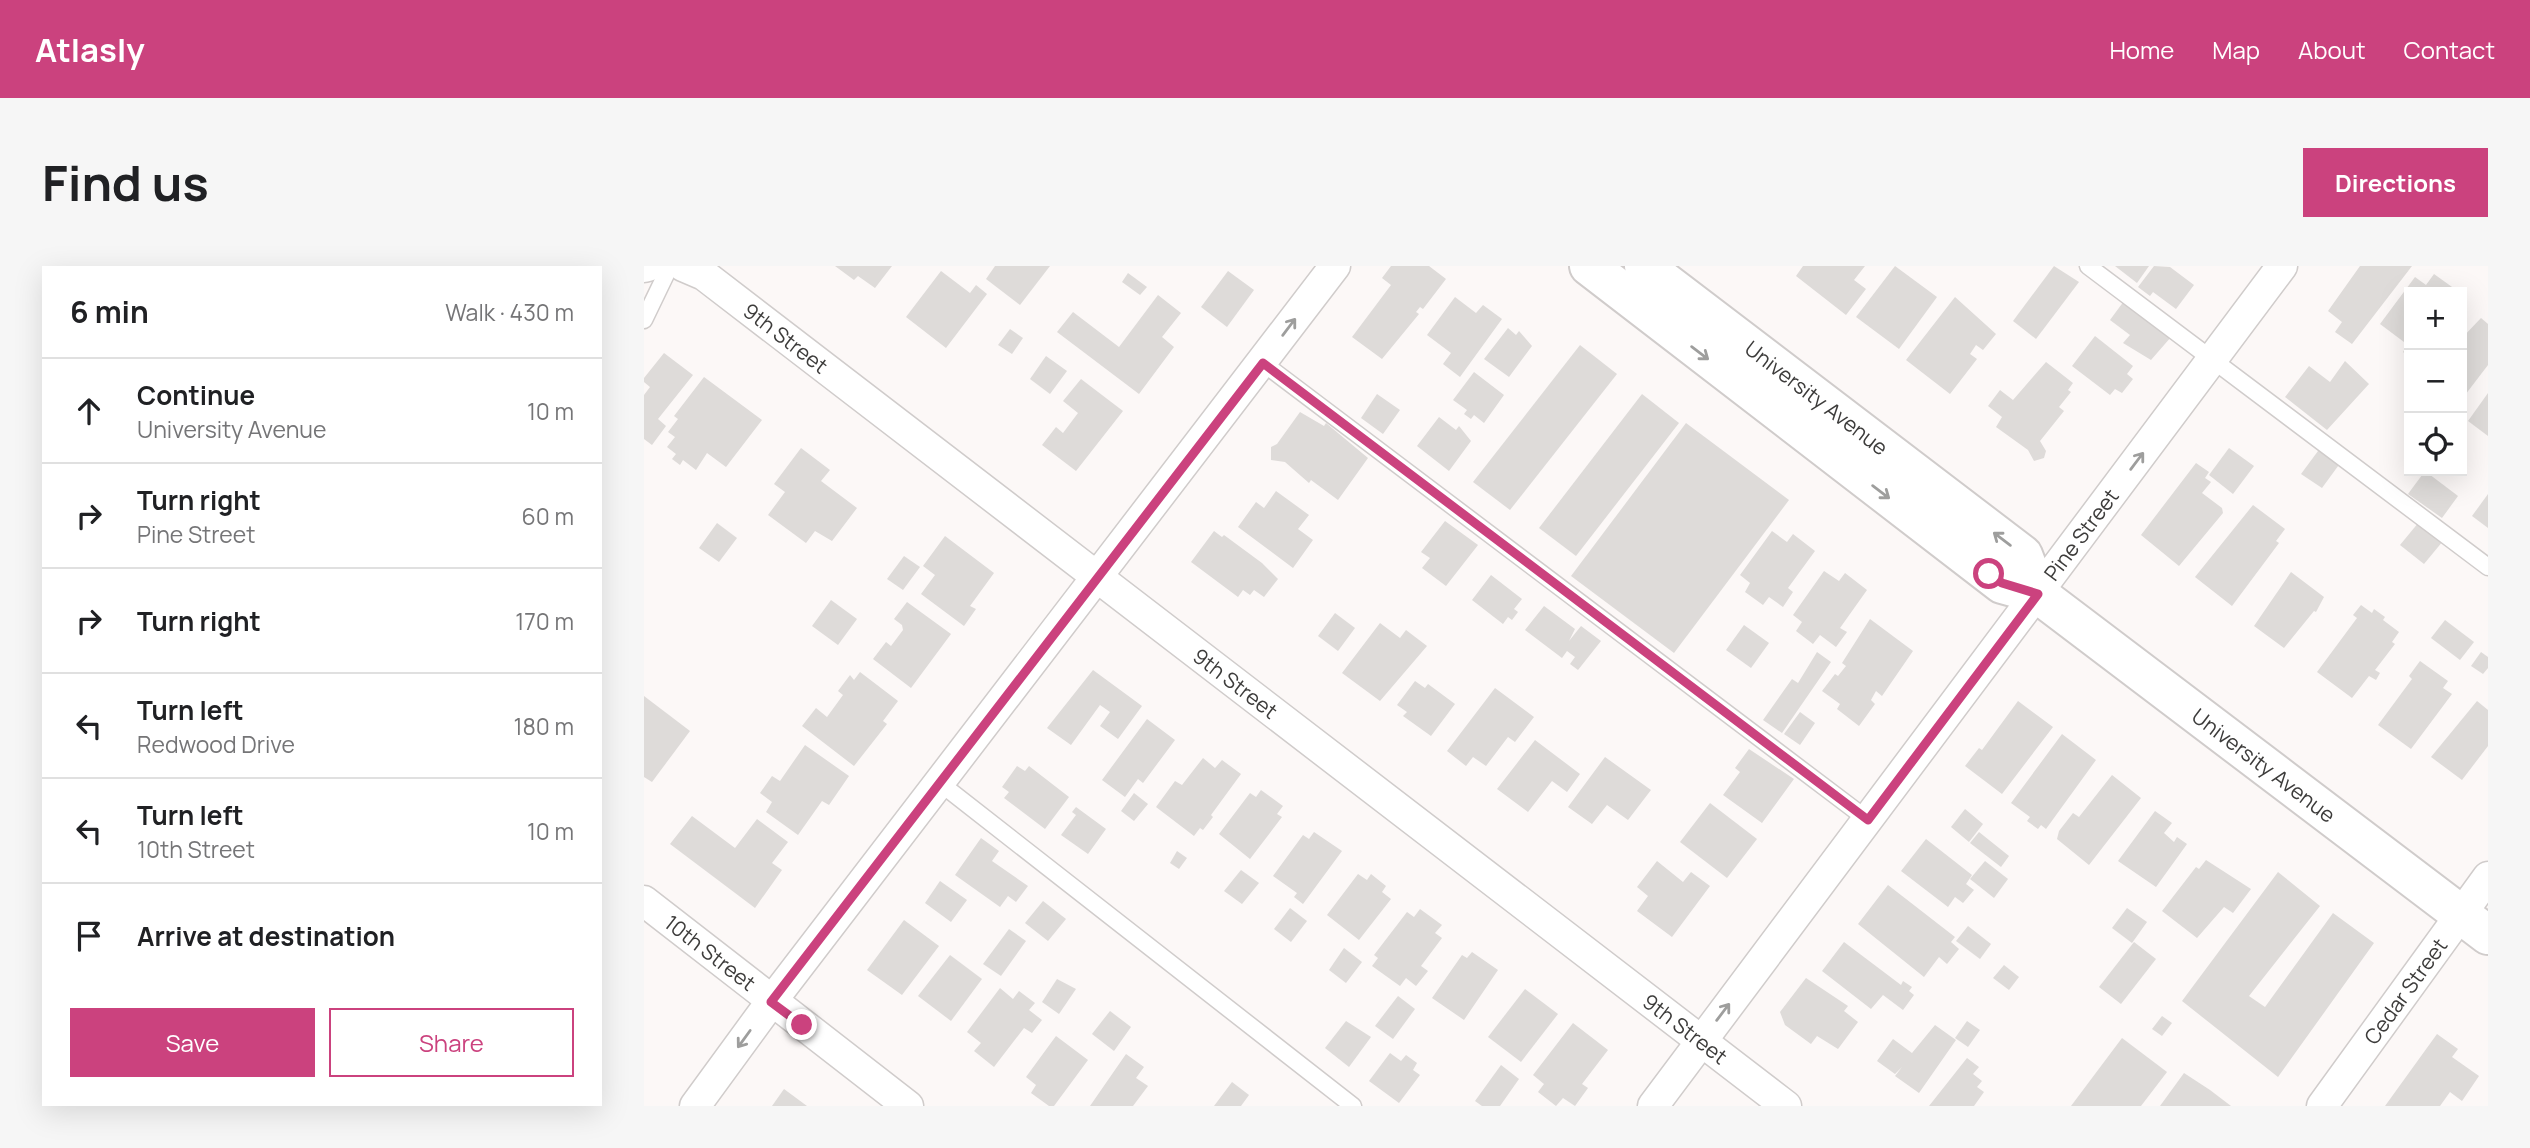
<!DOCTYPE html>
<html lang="en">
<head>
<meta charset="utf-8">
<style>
	:root { --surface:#fff; --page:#f6f6f6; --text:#202124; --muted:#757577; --line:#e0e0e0; --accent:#cb427e }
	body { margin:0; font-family:Manrope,sans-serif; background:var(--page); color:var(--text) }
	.controls { position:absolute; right:21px; top:21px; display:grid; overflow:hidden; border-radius:0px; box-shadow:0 7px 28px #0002 }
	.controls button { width:63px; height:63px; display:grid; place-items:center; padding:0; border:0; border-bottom:2px solid var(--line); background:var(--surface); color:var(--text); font:35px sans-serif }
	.stop { position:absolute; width:21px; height:21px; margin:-16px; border:5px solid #cb427e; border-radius:50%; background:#fff }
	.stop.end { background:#cb427e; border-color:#fff; box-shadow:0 2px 7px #0008 }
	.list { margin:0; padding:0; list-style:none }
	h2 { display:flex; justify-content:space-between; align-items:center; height:91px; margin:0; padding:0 28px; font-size:30px }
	h2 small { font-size:23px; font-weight:400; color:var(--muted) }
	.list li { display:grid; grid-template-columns:46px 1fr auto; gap:21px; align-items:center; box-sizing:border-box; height:105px; padding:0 28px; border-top:2px solid var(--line) }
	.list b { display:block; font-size:26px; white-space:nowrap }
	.list p { margin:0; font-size:23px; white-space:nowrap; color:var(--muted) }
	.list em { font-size:23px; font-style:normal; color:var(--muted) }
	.actions { display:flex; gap:14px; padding:21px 28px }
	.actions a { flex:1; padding:16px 0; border:2px solid var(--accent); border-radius:0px; text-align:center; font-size:24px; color:var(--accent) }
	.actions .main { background:var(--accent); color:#fff }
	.icon { flex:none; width:38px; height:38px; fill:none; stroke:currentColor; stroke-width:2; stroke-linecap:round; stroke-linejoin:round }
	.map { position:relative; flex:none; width:1844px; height:840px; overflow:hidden; border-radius:0px }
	header { display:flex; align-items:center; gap:42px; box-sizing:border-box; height:98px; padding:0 35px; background:var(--accent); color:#fff }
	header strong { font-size:33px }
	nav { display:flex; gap:38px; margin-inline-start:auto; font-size:24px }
	.intro { display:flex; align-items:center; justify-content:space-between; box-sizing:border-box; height:168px; padding:0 42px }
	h1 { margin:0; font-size:49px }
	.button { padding:18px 32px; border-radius:0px; background:var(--accent); color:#fff; font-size:24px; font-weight:700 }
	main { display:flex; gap:42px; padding:0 42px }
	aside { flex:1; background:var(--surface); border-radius:0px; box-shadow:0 7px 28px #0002 }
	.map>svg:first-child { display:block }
	.building { fill:#dedbd9 }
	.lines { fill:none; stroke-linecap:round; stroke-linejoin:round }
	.service-casing { stroke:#d0cccb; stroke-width:19 }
	.minor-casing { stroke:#d0cccb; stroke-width:33 }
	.primary-casing { stroke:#d0cccb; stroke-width:42 }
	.service { stroke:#fff; stroke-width:16 }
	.minor { stroke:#fff; stroke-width:30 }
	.primary { stroke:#fff; stroke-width:38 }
	.oneway { stroke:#9e9e9d }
	.route { stroke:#cb427e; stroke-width:9 }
	.labels { text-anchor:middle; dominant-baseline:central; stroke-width:5; stroke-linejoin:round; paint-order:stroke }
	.street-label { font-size:21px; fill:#3d3c3b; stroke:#fff }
</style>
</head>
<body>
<header>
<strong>Atlasly</strong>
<nav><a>Home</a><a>Map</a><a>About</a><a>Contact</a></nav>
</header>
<div class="intro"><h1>Find us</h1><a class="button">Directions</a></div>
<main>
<aside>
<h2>6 min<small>Walk · 430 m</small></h2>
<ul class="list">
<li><svg class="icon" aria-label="ahead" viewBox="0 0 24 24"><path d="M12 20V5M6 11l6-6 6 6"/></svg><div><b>Continue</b><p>University Avenue</p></div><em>10 m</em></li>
<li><svg class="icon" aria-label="right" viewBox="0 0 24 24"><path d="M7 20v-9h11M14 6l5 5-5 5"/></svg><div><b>Turn right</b><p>Pine Street</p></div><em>60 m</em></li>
<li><svg class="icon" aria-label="right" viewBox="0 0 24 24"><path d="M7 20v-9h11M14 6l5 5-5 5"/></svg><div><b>Turn right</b></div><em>170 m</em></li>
<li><svg class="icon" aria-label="left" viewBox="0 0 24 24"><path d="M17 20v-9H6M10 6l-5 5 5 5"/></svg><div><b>Turn left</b><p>Redwood Drive</p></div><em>180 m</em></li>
<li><svg class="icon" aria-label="left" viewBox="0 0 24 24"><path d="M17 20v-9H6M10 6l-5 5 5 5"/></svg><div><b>Turn left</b><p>10th Street</p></div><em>10 m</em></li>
<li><svg class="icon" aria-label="arrive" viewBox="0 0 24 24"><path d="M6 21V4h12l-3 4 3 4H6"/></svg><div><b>Arrive at destination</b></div></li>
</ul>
<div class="actions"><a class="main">Save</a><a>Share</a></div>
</aside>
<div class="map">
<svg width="1844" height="840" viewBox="0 0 1844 840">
	<rect width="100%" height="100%" fill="#fcf8f7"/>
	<g class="building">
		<polygon points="191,0 248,0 231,22 214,10 210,14"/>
		<polygon points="351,0 406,0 376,39 342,13"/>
		<polygon points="747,0 785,0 802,13 779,43 776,41 772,46 775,48 738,93 708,71 747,19 738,12"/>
		<polygon points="1159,0 1221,0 1210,14 1222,23 1202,49 1152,10"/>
		<polygon points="1251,0 1293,31 1255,83 1212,51"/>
		<polygon points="1410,0 1435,16 1392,73 1369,55"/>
		<polygon points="1471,0 1505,0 1493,17"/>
		<polygon points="1510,0 1526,1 1550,19 1532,43 1509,26 1506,30 1494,21"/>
		<polygon points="1716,0 1768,0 1708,78 1691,66 1698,56 1684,45"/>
		<polygon points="297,5 326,27 332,19 343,28 302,82 262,51"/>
		<polygon points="584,5 610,24 583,61 557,41"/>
		<polygon points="484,7 503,21 496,29 478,16"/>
		<polygon points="1790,8 1815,26 1765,26 1765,91 1759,86 1764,79 1736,58 1771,11 1782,19"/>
		<polygon points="514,29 537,47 518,71 530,81 495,128 413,66 429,46 475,81"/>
		<polygon points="811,31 832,47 839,39 858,53 816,111 799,98 807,87 783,69"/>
		<polygon points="1311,31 1352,68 1339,84 1332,79 1326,88 1333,93 1306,128 1262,94"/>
		<polygon points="1480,35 1527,71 1507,94 1479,77 1486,69 1466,54"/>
		<polygon points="1837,52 1844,58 1844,99 1818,133 1818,72"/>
		<polygon points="864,62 872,69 875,65 888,80 865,111 840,93"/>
		<polygon points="366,63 379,72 368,88 354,79"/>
		<polygon points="1451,70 1489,100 1483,108 1489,113 1478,127 1471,123 1466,129 1428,100"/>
		<polygon points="936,79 973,108 866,244 829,216"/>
		<polygon points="20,87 49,109 14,153 22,160 8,179 0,173 0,129 6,121 0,116 0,112"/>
		<polygon points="402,90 423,105 406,128 386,113"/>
		<polygon points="1701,95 1725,118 1683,164 1641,131 1665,100 1686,116"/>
		<polygon points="1402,96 1429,117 1424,124 1427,126 1415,141 1420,145 1396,175 1402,185 1400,192 1390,195 1384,184 1352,161 1358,151 1344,140 1356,124 1369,134"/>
		<polygon points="830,106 860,129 840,157 830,149 827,153 820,148 823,144 809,134"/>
		<polygon points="60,111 118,154 82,201 63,187 52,204 39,194 36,199 28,193 32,188 23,181 31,171 24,166 34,153 30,150"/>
		<polygon points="437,113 479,145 432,205 398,179 412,161 419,167 434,147 419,135"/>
		<polygon points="1844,127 1844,170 1824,155"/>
		<polygon points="733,128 756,144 739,168 717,152"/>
		<polygon points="998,128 1035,157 932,290 895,262"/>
		<polygon points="656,146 680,160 682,157 724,192 694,234 667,214 665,217 641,196 627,194 627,181 633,178"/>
		<polygon points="795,151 812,164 815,160 827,175 805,205 773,180"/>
		<polygon points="1042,157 1145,234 1030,387 927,310"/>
		<polygon points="1677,181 1697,196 1678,222 1657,208"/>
		<polygon points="157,182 186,204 177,215 213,242 188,275 171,265 162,277 124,249 141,226 130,218"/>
		<polygon points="1585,182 1610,200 1589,228 1565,209"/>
		<polygon points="1552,197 1565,206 1561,212 1567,216 1558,227 1578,242 1579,247 1535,300 1497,269"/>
		<polygon points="1781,205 1814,230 1798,252 1764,228"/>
		<polygon points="632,225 665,249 654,263 669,274 649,302 594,261 612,236 620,242"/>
		<polygon points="1844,228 1844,262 1828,250"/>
		<polygon points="1609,239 1641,263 1632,275 1635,277 1588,340 1551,311"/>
		<polygon points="801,255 834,279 802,320 778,302 786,292 777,286"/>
		<polygon points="1775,256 1799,275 1780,298 1756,279"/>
		<polygon points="73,257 93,272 75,296 55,282"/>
		<polygon points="570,265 578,271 580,269 618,297 634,313 620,331 610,324 606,329 599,324 594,331 547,296"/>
		<polygon points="1128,265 1143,276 1149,268 1171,285 1144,322 1149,326 1139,341 1125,331 1119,339 1101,326 1106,317 1096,309"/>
		<polygon points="301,270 350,307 326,340 332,343 320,360 277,328 291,309 279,300"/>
		<polygon points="260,290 276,301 259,324 243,313"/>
		<polygon points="1180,305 1195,315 1201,307 1223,324 1196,362 1203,366 1192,381 1176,369 1169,378 1152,365 1158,356 1149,349"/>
		<polygon points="1647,306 1680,331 1672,346 1670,345 1640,382 1610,360"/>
		<polygon points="847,309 878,333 870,343 874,346 868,354 864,351 859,358 828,334"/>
		<polygon points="187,334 213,353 194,379 168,360"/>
		<polygon points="263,336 307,368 267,422 229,393 242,376 247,380 259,364 258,359 250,353"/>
		<polygon points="1717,339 1728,347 1730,343 1741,351 1739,354 1755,366 1748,376 1751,378 1731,404 1736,407 1732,414 1725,410 1708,432 1673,406 1713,352 1709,349"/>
		<polygon points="900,340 931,363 925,375 937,360 957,375 934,404 926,398 931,391 923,385 918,392 881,364"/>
		<polygon points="691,347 711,362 694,385 674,370"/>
		<polygon points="1226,353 1269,385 1238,430 1232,425 1227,434 1231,438 1215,460 1193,443 1196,438 1178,425 1191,408 1194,410 1202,400 1198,397"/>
		<polygon points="1801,354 1830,376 1816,394 1787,372"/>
		<polygon points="736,357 756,372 762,364 783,380 736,435 698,407"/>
		<polygon points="1100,359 1125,377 1107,402 1082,384"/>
		<polygon points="1173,386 1187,396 1138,467 1119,454 1148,413 1154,417"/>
		<polygon points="1837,386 1844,391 1844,402 1839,408 1827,400"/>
		<polygon points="1776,395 1804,415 1799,422 1808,428 1767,483 1734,459 1768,413 1765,410"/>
		<polygon points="449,404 498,440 474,473 456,460 466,446 456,439 427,479 403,462"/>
		<polygon points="216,406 254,435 239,455 243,458 210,500 158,460 172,442 183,451 199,429 194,425 206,409 210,414"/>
		<polygon points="771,415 781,422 784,418 811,438 787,470 759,450 763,446 753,439"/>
		<polygon points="851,422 890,451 871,476 864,471 842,500 829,491 822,500 803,485"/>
		<polygon points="0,430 46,465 8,516 0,511"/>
		<polygon points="1374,435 1409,461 1358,528 1321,500 1335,482 1338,484"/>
		<polygon points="1833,435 1844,444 1844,480 1818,514 1787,491"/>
		<polygon points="1156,446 1171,457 1156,479 1140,468"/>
		<polygon points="503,453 531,474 499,517 494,513 481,531 458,514"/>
		<polygon points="1418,468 1452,494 1402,563 1397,559 1394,563 1383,555 1386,551 1367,537"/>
		<polygon points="891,474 936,508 923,526 908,515 884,546 853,523"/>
		<polygon points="161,479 205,510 185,539 178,535 154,569 122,546 128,536 116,527 128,510 136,515"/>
		<polygon points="1105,483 1150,513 1118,557 1079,529 1096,506 1091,502"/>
		<polygon points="961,491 1007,524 984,554 963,539 948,558 924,541"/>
		<polygon points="559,492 571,502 578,494 597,508 567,549 569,551 559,564 556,562 550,570 512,541 531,515 538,519"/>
		<polygon points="373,500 381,505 385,500 425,531 401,563 360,532 365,526 358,521"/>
		<polygon points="1468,509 1497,532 1445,599 1413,573 1415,565 1429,547 1435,551"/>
		<polygon points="617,524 639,540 633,548 638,551 606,593 575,568 606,527 612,531"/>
		<polygon points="490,527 504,538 490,555 477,545"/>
		<polygon points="1066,537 1113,573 1083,612 1036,576"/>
		<polygon points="432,541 462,563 444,588 417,569 432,549 428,546"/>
		<polygon points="1321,543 1339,558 1325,576 1307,561"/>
		<polygon points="1511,545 1528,557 1520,567 1530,576 1533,571 1543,578 1512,621 1474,595"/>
		<polygon points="48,550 91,582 113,553 144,576 128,597 138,604 111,642 26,578"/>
		<polygon points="670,566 698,585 659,638 650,631 653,627 629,610 659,569 665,573"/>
		<polygon points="1335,566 1365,590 1357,601 1326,577"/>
		<polygon points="337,572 355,585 348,595 384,620 372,636 364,630 356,641 311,609"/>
		<polygon points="1282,573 1328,609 1322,618 1330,624 1319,637 1311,631 1304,641 1257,605"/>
		<polygon points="533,585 543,592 535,603 526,597"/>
		<polygon points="1562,594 1607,623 1589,647 1580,641 1553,672 1518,645 1552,601 1555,603"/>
		<polygon points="1013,595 1039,616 1047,606 1066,620 1028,671 993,645 1004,630 993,621"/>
		<polygon points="1341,595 1364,613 1350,632 1326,613"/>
		<polygon points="597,604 615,617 598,638 580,625"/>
		<polygon points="1634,606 1676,640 1605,730 1621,741 1689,647 1730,677 1634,811 1538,735"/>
		<polygon points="714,608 723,614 727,608 742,620 738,626 747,633 715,674 683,649"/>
		<polygon points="296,615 323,634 307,656 281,637"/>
		<polygon points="1244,619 1311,671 1307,676 1315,683 1303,698 1295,691 1280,711 1214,658"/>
		<polygon points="399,635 422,653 404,675 381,657"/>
		<polygon points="646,642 663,655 647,676 630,663"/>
		<polygon points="1483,642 1503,656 1488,677 1468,662"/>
		<polygon points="776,643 798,659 791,667 798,672 777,700 784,705 772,720 762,712 756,720 728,700 734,692 730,689 763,646 770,651"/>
		<polygon points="260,654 295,680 258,729 223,704"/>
		<polygon points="1324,660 1347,678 1336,693 1312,675"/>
		<polygon points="365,663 382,675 357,710 339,698"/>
		<polygon points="1200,676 1257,719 1259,715 1268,721 1265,725 1270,729 1259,744 1239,729 1227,743 1178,705"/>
		<polygon points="1490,676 1512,693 1477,738 1455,721"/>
		<polygon points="700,682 718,696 702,717 685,704"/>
		<polygon points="828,686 854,704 820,754 788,732 818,689 823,692"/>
		<polygon points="306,689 338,713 307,755 274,730"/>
		<polygon points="1360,699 1375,711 1365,724 1349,712"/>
		<polygon points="1162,712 1204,740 1200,745 1214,756 1194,783 1173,770 1167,778 1141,759 1136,746"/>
		<polygon points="413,713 432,723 415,748 398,736"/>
		<polygon points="356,722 369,733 375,725 391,737 385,744 398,754 388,767 380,762 350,801 330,785 337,777 323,766"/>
		<polygon points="881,723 914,748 877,796 844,771"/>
		<polygon points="754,730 771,743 749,773 731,760"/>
		<polygon points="466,745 487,761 470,785 448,768"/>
		<polygon points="1518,750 1528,757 1518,770 1508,763"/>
		<polygon points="702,755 727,771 705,801 681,782"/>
		<polygon points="1323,755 1336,764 1324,781 1311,772"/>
		<polygon points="929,757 964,784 938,818 944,822 931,840 919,832 912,840 894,826 900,818 889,809"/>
		<polygon points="1291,759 1312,774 1275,827 1251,810 1258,801 1251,808 1233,795 1249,773 1268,787"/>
		<polygon points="1793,768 1814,783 1808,791 1835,810 1818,835 1806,826 1796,840 1741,840"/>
		<polygon points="412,770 444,794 410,840 405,840 387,827 392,819 382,811"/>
		<polygon points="1478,772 1523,806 1497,840 1427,840"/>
		<polygon points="746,787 757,795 762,789 773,797 769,804 776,809 755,837 725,815"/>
		<polygon points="482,788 500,801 492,812 504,820 489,840 446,840"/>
		<polygon points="1323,792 1335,801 1329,808 1338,815 1333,821 1340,826 1330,840 1285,840"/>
		<polygon points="857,799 875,813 856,840 838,840 831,835"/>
		<polygon points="1540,807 1566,824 1587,840 1516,840"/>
		<polygon points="588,816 605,829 597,840 570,840"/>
		<polygon points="140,823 163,840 128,840"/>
	</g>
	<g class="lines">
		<defs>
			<g id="service">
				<polyline points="1444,0 1844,301"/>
				<polyline points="0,54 26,0"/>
				<polyline points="619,97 1224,554"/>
				<polyline points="296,517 709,840"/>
			</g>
			<g id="minor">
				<path id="s1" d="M 39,0 L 60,9 L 1142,840"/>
				<polyline points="0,1 4,0"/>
				<path id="s2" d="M 0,635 L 264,840"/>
				<polyline points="51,840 127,736 691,0"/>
				<path id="s3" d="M 1009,840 L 1638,0"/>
				<path id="s4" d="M 1678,840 L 1844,611"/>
			</g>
			<g id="primary">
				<path id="s5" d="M 945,0 L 1345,308 L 1358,318 L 1394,328 L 1844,669"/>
				<path id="s6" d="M 1000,0 L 1379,289 L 1394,328"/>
			</g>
		</defs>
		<use href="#service" class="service-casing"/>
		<use href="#minor" class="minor-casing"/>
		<use href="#primary" class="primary-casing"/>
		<use href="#service" class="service"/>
		<use href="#minor" class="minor"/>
		<use href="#primary" class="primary"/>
	</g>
	<defs><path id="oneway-shaft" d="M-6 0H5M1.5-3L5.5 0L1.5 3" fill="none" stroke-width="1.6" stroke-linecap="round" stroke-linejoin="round" transform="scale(1.75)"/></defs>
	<g class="oneway">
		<use href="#oneway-shaft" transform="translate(645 61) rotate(-53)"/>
		<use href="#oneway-shaft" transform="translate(1056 87) rotate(37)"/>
		<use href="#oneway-shaft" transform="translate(1493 195) rotate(-53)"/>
		<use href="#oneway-shaft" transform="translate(1237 226) rotate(37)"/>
		<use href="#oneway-shaft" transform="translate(1358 273) rotate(-143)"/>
		<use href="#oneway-shaft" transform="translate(1079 746) rotate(-53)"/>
		<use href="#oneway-shaft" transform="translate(100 773) rotate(126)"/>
	</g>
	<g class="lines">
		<polyline class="route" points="158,759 127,736 619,97 1224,554 1394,328 1358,317 1345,308"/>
	</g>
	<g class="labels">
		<g class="street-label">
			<text stroke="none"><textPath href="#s1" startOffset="126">9th Street</textPath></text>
			<text stroke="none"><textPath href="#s6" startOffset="217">University Avenue</textPath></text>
			<text stroke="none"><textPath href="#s3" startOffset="714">Pine Street</textPath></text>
			<text stroke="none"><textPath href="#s1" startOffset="693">9th Street</textPath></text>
			<text stroke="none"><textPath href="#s5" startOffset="842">University Avenue</textPath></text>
			<text stroke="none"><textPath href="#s2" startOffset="84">10th Street</textPath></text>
			<text stroke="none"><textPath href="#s4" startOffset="142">Cedar Street</textPath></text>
			<text stroke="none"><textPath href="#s1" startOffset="1260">9th Street</textPath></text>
		</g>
	</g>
</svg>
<div class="controls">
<button>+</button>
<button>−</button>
<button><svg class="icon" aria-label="locate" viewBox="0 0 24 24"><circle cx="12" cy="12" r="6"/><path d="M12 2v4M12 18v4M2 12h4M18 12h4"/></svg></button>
</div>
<div class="stop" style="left:1345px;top:308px"></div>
<div class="stop end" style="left:158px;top:759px"></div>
</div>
</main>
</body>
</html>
